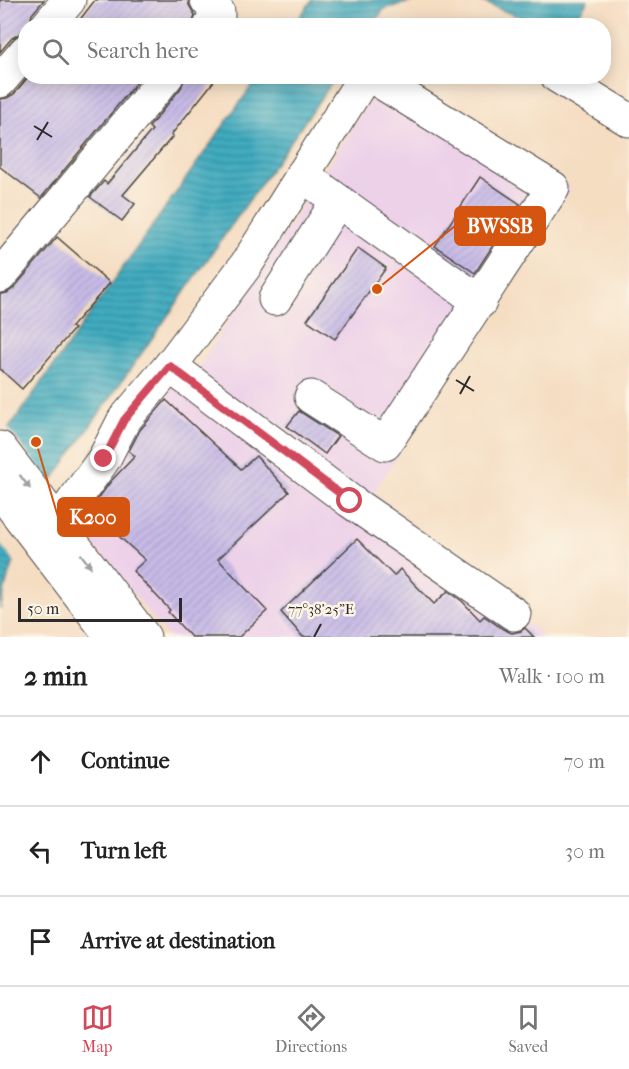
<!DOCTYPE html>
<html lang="en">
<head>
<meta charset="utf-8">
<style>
	:root { --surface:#fff; --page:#f2f2f2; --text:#222; --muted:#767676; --line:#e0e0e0; --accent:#d1495b }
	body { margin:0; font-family:"IM FELL French Canon",serif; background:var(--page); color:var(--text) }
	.scale { position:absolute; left:18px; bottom:15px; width:164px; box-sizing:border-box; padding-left:6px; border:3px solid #2b2b2b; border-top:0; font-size:16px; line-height:21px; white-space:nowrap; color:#2b2b2b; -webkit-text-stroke:4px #fcf5e5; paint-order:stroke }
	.stop { position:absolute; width:18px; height:18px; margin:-14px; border:4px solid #d1495b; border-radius:50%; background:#fff }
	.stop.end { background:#d1495b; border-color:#fff; box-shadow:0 2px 6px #0008 }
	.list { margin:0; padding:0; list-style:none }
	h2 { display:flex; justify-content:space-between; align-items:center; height:78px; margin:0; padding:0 24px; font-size:26px }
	h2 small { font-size:20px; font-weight:400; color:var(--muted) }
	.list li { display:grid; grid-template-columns:39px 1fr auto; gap:18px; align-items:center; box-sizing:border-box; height:90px; padding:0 24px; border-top:2px solid var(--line) }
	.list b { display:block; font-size:22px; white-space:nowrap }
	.list em { font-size:20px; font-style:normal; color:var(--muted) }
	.icon { flex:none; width:33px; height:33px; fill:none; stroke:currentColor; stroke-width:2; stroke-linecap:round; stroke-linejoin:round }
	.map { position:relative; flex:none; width:629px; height:637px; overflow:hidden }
	.search { position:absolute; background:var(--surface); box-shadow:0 3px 15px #0003; left:18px; right:18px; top:18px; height:66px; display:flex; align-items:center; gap:15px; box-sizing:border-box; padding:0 21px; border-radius:24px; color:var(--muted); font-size:22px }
	.sheet { height:348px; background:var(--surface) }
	nav { display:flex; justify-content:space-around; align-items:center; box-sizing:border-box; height:84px; border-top:2px solid var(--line); background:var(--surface); font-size:16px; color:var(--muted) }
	nav a { display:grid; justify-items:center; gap:3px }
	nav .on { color:var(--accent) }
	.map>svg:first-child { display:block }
	.built { fill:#edd1e9 }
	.water { fill:url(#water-rules); stroke:#366b75; stroke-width:1.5 }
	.pier { fill:#f5ddc2 }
	.building { fill:url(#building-hatch) }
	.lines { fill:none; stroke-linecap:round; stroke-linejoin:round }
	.minor-casing { stroke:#494642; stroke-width:35 }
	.major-casing { stroke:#494642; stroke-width:35 }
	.minor { stroke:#fff; stroke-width:33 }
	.major { stroke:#fff; stroke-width:33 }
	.oneway { fill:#a0a0a0 }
	.route { stroke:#d1495b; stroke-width:8 }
	.ticks { fill:none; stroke:#2b2b2b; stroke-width:2 }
	.ticks-label { font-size:15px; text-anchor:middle; fill:#2b2b2b; stroke:#fcf5e5; stroke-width:5; stroke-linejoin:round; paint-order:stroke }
	.leader { fill:none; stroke:#d5540f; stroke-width:2 }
	.callout-dot { fill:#d5540f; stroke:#fcf5e5; stroke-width:2 }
	.callout { fill:#d5540f; stroke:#d5540f; stroke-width:2 }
	.callout-label { font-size:20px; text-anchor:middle; font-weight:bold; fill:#fff }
</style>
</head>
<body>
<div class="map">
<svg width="629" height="637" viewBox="0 0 629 637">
	<defs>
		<pattern id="water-rules" width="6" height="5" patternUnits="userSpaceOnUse" patternTransform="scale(1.5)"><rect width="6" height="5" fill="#40abbf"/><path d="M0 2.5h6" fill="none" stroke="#368b9b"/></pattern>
		<pattern id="building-hatch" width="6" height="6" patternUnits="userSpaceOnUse" patternTransform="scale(1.5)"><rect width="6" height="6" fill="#c7bbe7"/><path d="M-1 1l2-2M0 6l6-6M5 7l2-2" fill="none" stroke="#aba1c6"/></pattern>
	</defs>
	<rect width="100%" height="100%" fill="#fcf5e5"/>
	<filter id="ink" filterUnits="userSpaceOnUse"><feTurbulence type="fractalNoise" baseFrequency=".0167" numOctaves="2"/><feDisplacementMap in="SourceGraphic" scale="12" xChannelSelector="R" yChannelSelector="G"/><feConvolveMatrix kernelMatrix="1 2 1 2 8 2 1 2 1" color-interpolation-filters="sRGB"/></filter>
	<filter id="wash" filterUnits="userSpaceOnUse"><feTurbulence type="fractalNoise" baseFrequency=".008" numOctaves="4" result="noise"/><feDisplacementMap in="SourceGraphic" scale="24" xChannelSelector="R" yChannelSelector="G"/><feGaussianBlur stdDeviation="1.35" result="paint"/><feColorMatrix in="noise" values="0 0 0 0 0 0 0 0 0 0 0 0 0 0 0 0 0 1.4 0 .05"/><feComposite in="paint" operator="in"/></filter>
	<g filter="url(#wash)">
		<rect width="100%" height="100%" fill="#f5ddc2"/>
		<polygon class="built" points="385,77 396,77 571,188 374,492 544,637 168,637 70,515 162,393 195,373"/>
		<g class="water">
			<polygon points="312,0 417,0 384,9 372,25 294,25"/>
			<polygon points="478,0 588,0 572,25 538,25"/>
			<polygon points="258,77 336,77 53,479 9,573 0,609 0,437 12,424"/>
		</g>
		<polygon class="pier" points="6,426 53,485 17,565 0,544 0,433"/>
		<g id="blocks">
			<g class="building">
				<polygon points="0,0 44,0 32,14 29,26 26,26 26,33 19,34 12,38 0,52"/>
				<polygon points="95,0 189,0 189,5 195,15 192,26 75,26"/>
				<polygon points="29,76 142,76 41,198 0,167 0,99 7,98 14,94"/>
				<polygon points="185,76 218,76 171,135 173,136 123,195 135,204 122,221 90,197 104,181 107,184 152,130 149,127 181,88"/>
				<polygon points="480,177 520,204 475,273 435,246"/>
				<polygon points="57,237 110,283 71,327 74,329 22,389 0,369 0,294 7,293 14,288"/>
				<polygon points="358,248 386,268 335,339 307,320"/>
				<polygon points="166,400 241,469 256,456 289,492 218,559 267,611 239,637 191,637 168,612 170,610 133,571 145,560 90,510 111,481 135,456 129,451 140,430"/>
				<polygon points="299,411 338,436 325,454 287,426"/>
				<polygon points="357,539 394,576 400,569 434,604 448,591 462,601 480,620 484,616 503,629 512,633 521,631 525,628 534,637 303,637 281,612"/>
			</g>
		</g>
	</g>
	<g filter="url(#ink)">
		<use href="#blocks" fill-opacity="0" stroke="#494642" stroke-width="1.5"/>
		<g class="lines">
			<defs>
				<g id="minor">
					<polyline points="207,0 218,12 218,16 210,26"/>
					<polyline points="47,26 69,0"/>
					<polyline points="557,76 629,120"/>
					<polyline points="0,81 26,51"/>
					<polyline points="302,175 480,302"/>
					<polyline points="0,276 167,76"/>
					<polyline points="275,299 337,202"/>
					<polyline points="170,366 350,501 514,614"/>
					<polyline points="311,397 385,444 553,188 371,76"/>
					<polyline points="57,524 104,459 124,420 170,366 246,265 365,76"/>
				</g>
				<g id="major">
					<polyline points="0,448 144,637"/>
					<polyline points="0,491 112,637"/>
				</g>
			</defs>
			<use href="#minor" class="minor-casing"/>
			<use href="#major" class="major-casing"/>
			<use href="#minor" class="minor"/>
			<use href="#major" class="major"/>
		</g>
		<defs><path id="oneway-solid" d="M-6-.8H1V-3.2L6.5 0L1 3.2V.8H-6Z" transform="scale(1.5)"/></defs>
		<g class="oneway">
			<use href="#oneway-solid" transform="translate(25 482) rotate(53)"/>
			<use href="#oneway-solid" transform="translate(86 561) rotate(53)"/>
		</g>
	</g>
	<g class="lines" filter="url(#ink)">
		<polyline class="route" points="104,459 124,420 170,366 350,501"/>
	</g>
	<path class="ticks" d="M 34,126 L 52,137M 37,140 L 48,122M 456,380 L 474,391M 460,394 L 470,376M 314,637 L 321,624"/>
	<g class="ticks-label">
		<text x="321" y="614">77°38'25"E</text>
	</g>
	<path class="leader" d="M377 289L455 226M36 442L58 517"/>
	<g class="callout-dot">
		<circle cx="377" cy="289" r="6"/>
		<circle cx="36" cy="442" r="6"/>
	</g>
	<g class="callout">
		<rect x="455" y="207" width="90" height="38" rx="6"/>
		<rect x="58" y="498" width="71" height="38" rx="6"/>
	</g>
	<g class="callout-label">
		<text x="500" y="233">BWSSB</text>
		<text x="93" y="524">K200</text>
	</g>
</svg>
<div class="scale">50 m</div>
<div class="stop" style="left:350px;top:501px"></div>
<div class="stop end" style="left:104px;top:459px"></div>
<div class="search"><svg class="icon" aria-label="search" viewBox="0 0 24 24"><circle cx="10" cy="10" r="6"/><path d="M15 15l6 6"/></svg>Search here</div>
</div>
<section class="sheet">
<h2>2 min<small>Walk · 100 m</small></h2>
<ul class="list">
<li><svg class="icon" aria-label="ahead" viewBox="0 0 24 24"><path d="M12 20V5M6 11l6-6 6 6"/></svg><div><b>Continue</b></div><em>70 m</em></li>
<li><svg class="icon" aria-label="left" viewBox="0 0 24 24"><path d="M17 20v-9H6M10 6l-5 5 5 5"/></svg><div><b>Turn left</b></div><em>30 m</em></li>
<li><svg class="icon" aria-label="arrive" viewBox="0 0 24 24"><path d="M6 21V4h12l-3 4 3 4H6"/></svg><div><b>Arrive at destination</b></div></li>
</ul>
</section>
<nav>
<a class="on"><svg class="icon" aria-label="map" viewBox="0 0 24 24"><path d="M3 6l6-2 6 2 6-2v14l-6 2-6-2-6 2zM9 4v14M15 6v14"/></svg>Map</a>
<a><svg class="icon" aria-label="directions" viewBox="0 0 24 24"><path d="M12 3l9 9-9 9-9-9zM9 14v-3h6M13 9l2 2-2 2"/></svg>Directions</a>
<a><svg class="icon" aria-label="saved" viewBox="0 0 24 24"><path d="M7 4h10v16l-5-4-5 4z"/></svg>Saved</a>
</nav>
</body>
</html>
